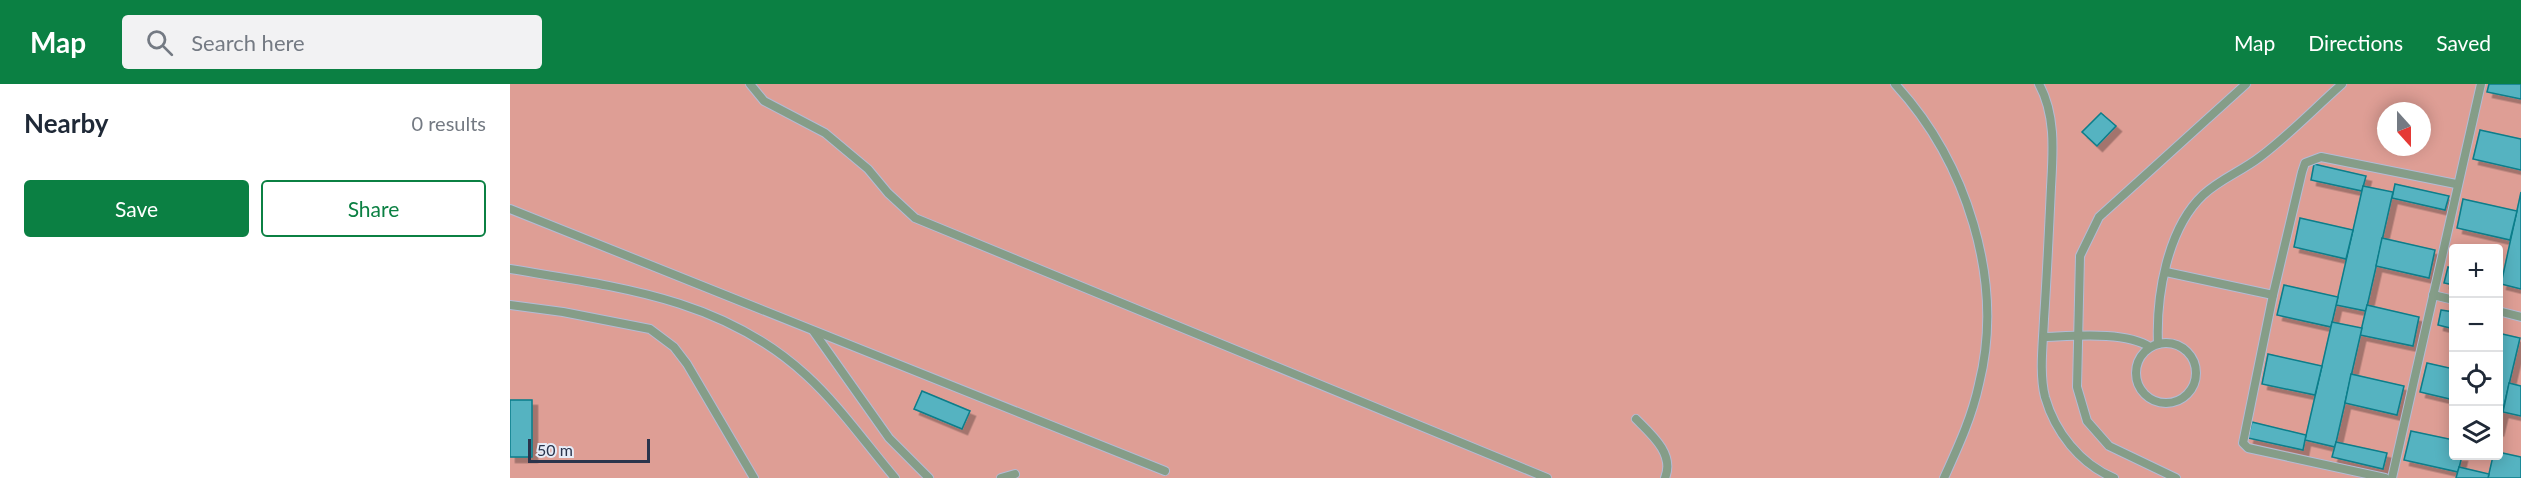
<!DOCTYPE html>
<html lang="en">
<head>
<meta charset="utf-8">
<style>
	:root { --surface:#fff; --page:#f2f2f3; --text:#1f2937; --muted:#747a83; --line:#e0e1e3; --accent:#0b8043 }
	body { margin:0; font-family:Lato,sans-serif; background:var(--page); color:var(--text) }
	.controls { position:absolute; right:18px; bottom:18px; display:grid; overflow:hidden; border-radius:6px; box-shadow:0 3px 15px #0003 }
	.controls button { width:54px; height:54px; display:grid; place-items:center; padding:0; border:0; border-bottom:2px solid var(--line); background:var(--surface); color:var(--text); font:30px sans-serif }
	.compass { position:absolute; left:1867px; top:18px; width:54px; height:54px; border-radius:50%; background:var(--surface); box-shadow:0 3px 15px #0003; rotate:159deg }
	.scale { position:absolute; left:18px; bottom:15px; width:122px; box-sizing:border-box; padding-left:6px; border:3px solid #2b344c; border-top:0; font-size:16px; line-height:21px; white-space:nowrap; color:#2b344c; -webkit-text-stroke:4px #e6ecf8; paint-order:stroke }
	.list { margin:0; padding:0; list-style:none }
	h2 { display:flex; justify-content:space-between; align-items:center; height:78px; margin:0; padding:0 24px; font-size:26px }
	h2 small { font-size:20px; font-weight:400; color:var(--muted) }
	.actions { display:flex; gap:12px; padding:18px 24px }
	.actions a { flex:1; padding:14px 0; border:2px solid var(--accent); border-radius:6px; text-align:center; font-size:21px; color:var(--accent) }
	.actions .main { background:var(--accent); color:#fff }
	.icon { flex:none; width:33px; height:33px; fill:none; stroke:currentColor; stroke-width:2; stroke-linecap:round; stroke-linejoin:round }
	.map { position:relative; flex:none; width:2011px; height:394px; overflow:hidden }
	header { display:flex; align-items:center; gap:36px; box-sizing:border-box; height:84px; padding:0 30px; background:var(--accent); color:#fff }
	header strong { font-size:28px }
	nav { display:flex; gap:33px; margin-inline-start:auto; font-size:21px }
	.search { width:420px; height:54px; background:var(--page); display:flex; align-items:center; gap:15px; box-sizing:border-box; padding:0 21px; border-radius:6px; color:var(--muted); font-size:22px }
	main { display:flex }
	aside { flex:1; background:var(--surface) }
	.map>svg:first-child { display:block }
	.green { fill:#de9e95; fill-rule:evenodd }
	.building { fill:#54b3c1; stroke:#097d8a; stroke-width:1.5; filter:url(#shadow) }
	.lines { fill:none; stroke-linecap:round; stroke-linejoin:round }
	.service-casing { stroke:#b2bcd6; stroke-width:10 }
	.service { stroke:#859d88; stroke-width:8 }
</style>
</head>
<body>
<header>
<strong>Map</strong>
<div class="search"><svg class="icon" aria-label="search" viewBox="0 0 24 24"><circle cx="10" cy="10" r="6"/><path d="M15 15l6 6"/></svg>Search here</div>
<nav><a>Map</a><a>Directions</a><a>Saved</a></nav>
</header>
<main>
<aside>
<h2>Nearby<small>0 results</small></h2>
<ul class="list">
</ul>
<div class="actions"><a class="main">Save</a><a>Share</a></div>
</aside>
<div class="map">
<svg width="2011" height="394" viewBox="0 0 2011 394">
	<defs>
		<filter id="shadow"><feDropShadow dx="5.5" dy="5.5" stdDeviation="0" flood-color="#0004"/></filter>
	</defs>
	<rect width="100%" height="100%" fill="#d4def8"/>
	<path class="green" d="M 0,0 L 2011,0 L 2011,394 L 0,394 ZM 1876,27 L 1912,27 L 1912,63 L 1876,63 ZM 1944,165 L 1988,165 L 1988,372 L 1944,372 Z"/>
	<g class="building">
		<polygon points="1979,0 2011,0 2011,15 1977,8"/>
		<polygon points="1591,29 1606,42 1587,62 1572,48"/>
		<polygon points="1970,46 2011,55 2011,86 1963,75"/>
		<polygon points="1804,80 1856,92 1852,107 1801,96"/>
		<polygon points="1885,100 1939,112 1935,126 1882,114"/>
		<polygon points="1853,102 1883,108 1856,227 1826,221"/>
		<polygon points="2011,108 2011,205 1991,200"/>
		<polygon points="1953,115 2007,127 2000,156 1947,144"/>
		<polygon points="1790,134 1843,146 1836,175 1784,163"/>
		<polygon points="1872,154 1925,166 1919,194 1866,182"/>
		<polygon points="1938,183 1944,185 1944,201 1934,199"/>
		<polygon points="1774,201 1828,213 1821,243 1767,231"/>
		<polygon points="1857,221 1909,233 1903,262 1850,251"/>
		<polygon points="1931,226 1944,228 1944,245 1928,241"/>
		<polygon points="1822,238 1852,244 1825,363 1795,356"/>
		<polygon points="1988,249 2010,254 1988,347"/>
		<polygon points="1758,270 1812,282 1805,311 1752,300"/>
		<polygon points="1917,279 1944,285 1944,316 1910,308"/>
		<polygon points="1841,290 1894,302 1887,331 1835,319"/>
		<polygon points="1999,299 2011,302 2011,332 1993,328"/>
		<polygon points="412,307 460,327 452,345 404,325"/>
		<rect x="0" y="316" width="22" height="57"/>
		<polygon points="1742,338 1796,351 1793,366 1738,354"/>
		<polygon points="1901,347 1944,356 1944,372 1952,372 1948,388 1894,376"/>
		<polygon points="1826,358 1877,369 1873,385 1822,373"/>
		<polygon points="1988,368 2011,373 2011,394 1978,394 1983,372 1988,372"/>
		<polygon points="1949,383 1979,390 1978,394 1946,394"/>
	</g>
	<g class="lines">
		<defs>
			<g id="service">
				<polyline points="240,0 254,17 315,49 358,85 378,109 405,134 1037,394"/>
				<path d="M 1385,0 C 1456,77 1495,196 1469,300 C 1462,333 1448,363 1434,394"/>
				<path d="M 1529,0 C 1546,31 1543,68 1541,103 C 1539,147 1537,191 1534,235 C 1533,260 1529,289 1535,313 C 1545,348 1570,380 1604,394"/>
				<polyline points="0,125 655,387"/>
				<path d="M 0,185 C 108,203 212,214 296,291 C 329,321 356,360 385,394"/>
				<polyline points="1656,188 1763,211"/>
				<polyline points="1923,211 1944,216"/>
				<polyline points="0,221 53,228 140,245 164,263 177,280 244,394"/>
				<polyline points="1988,227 2011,233"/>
				<polyline points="304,248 379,354 419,394"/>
				<path d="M 1534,253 C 1564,252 1615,247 1640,263"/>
				<circle cx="1656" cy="289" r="30"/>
				<path d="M 1648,260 C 1646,212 1657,145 1693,111 C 1710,95 1732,87 1750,73 C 1779,51 1805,24 1832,0"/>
				<path d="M 1126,335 C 1141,350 1165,370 1155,394"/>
				<polyline points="491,394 505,390"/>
				<polyline points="1666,394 1599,362 1577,337 1567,303 1570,172 1589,133 1736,0"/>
				<polyline points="1875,394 1738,364 1733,359 1763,211 1792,88 1795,79 1811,73 1946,100"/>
				<polyline points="1882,394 1971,0"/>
			</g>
		</defs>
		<use href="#service" class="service-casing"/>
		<use href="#service" class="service"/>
	</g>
</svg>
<div class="controls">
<button>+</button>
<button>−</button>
<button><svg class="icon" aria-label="locate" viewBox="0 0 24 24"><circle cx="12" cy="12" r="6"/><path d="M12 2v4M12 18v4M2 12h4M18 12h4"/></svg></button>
<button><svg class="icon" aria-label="layers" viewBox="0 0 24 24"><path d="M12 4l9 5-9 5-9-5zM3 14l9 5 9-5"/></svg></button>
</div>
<svg class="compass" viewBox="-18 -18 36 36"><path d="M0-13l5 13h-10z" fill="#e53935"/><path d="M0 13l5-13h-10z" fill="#747a83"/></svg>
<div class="scale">50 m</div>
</div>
</main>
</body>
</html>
